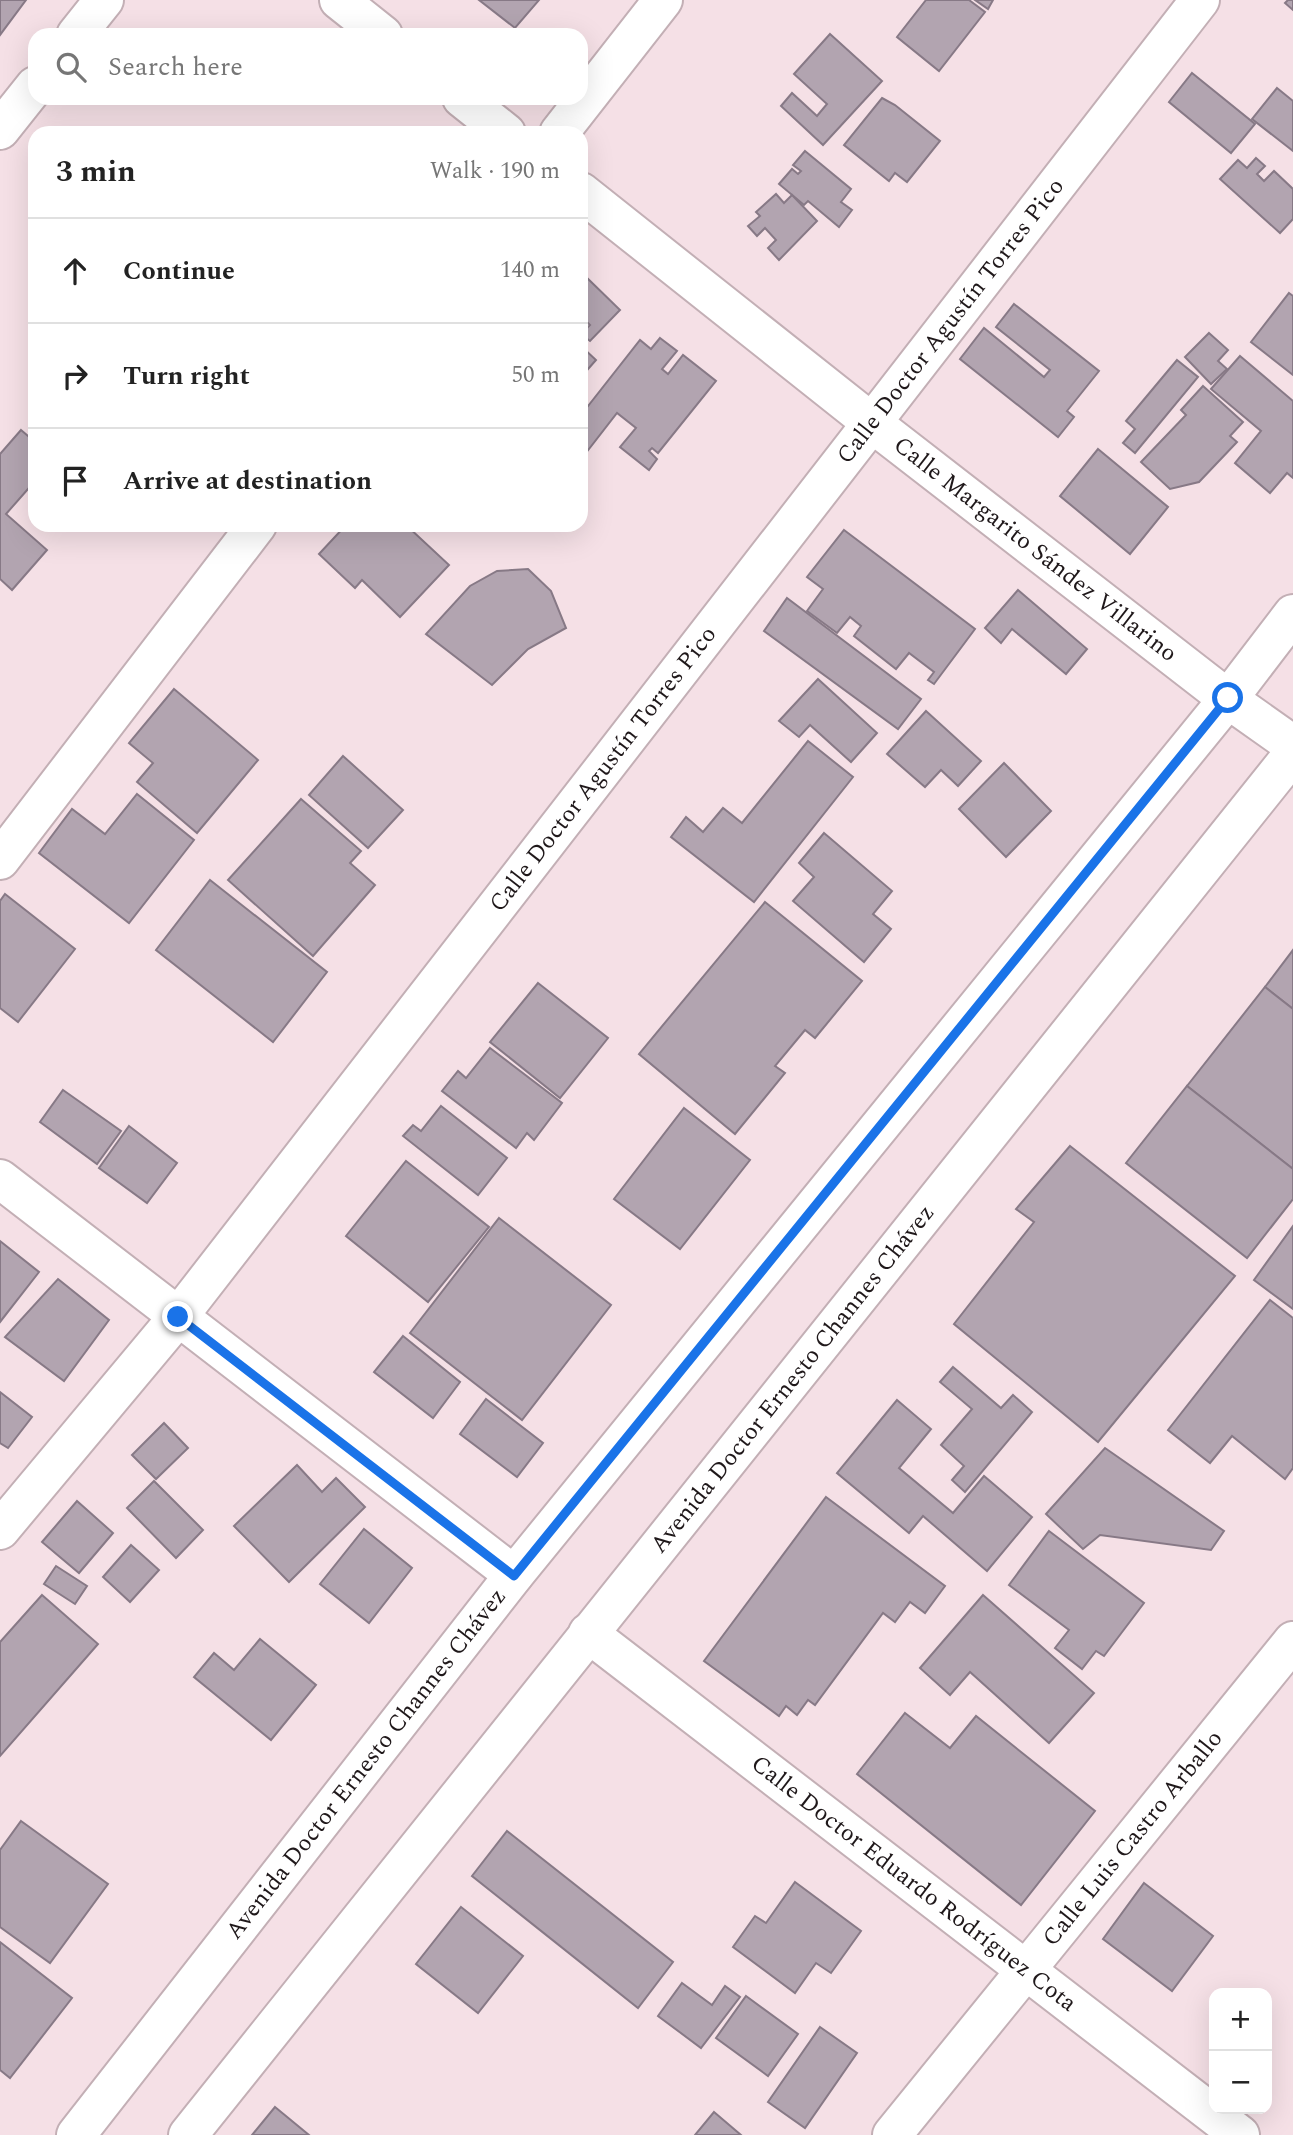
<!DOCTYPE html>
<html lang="en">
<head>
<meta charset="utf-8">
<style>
	:root { --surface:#fff; --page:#f6f6f6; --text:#222; --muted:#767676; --line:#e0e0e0 }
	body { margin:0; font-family:Spectral,serif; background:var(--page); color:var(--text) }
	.controls { position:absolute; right:21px; bottom:21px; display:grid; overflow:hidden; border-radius:14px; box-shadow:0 7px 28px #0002 }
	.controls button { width:63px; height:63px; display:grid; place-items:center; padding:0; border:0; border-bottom:2px solid var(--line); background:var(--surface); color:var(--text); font:35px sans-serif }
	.stop { position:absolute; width:21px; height:21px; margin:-16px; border:5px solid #1a73e8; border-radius:50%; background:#fff }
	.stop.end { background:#1a73e8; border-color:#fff; box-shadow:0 2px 7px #0008 }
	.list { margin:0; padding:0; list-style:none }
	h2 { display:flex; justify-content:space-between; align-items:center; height:91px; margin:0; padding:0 28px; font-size:30px }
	h2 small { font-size:23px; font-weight:400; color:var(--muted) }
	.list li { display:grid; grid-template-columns:46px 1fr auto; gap:21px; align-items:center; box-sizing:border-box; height:105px; padding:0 28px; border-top:2px solid var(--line) }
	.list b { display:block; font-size:26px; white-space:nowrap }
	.list em { font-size:23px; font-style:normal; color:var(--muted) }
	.icon { flex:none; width:38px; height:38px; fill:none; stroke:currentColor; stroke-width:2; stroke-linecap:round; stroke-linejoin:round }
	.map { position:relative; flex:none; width:1293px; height:2135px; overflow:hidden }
	.search { position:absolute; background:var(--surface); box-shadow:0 7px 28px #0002; left:28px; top:28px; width:560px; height:77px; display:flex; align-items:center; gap:18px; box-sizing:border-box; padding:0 24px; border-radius:21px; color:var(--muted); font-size:26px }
	.panel { position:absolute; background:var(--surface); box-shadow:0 7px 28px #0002; left:28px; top:126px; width:560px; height:406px; border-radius:21px }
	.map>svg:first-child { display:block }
	.building { fill:#b2a4b0; stroke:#877986; stroke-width:2 }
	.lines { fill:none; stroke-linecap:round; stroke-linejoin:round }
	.minor-casing { stroke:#c3afb5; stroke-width:42 }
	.tertiary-casing { stroke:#c3afb5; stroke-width:42 }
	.minor { stroke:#fff; stroke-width:38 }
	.tertiary { stroke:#fff; stroke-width:38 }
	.route { stroke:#1a73e8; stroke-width:9 }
	.labels { text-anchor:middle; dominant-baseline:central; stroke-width:5; stroke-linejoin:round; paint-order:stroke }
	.street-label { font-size:24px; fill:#1f181a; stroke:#f5e0e6 }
</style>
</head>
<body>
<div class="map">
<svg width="1293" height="2135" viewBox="0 0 1293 2135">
	<rect width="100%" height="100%" fill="#f5e0e6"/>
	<g class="building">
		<polygon points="0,0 26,0 0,35"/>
		<polygon points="479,0 539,0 515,28"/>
		<polygon points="926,0 969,0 985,12 939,71 897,37"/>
		<polygon points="975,0 993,0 988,9"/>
		<polygon points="1288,0 1293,0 1293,10 1285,3"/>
		<polygon points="830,34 882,81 823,145 781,106 792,93 817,116 827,104 794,74"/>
		<polygon points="1192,73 1255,124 1231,153 1169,102"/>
		<polygon points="1277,88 1293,101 1293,151 1252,119"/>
		<polygon points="882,98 895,105 940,141 907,182 895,173 889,181 844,145"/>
		<polygon points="805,151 851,189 841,202 852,210 839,227 808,201 804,205 779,184 792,169 798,174 801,171 793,165"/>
		<polygon points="1256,158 1265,166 1257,174 1264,181 1274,171 1293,189 1293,219 1280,233 1220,179 1238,160 1247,168"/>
		<polygon points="776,194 784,203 792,195 817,221 779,260 768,248 776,240 765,228 757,236 748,226 760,216 756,212"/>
		<polygon points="582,273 620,310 590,341 581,334 590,325 581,316"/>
		<polygon points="1289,293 1293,296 1293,375 1251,342"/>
		<polygon points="1014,304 1099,371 1067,411 1074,417 1058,437 960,359 984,328 1044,377 1050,370 996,327"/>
		<polygon points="1209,333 1228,350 1218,361 1227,369 1211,384 1185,357"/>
		<polygon points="660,338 677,351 662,369 668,374 683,355 716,381 658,453 652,448 649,451 657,459 649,470 620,447 636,428 617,413 582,458 581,415 640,340 651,349"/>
		<polygon points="581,346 596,360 581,377"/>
		<polygon points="1240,356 1293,401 1293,478 1287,473 1270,493 1235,463 1261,431 1211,389"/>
		<polygon points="1177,360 1198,377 1135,453 1123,443 1135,429 1126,421"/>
		<polygon points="1203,386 1243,422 1230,436 1237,442 1199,482 1170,489 1141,462 1186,415 1181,410"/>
		<polygon points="21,430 35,442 35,481 6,514 47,550 12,590 0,579 0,454"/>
		<polygon points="1098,449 1168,507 1130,554 1060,496"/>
		<polygon points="346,525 406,525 449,565 400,617 362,580 355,588 319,554"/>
		<polygon points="844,530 975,629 934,684 928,680 934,672 909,653 896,669 854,636 861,626 850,617 837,633 807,611 823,589 807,577"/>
		<polygon points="528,569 551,591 566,628 528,649 492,685 426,634 470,586 497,571"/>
		<polygon points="1018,590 1087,649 1066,674 1012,629 1001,643 985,628"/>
		<polygon points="787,598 921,699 898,729 764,631"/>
		<polygon points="818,679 877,733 851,762 810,725 799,737 779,721"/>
		<polygon points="174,689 258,760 197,833 137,782 153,763 129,743"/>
		<polygon points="926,711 981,761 958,786 941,770 925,787 887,754"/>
		<polygon points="808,741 853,777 754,902 671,837 686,817 703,832 723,808 742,823"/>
		<polygon points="343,756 403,810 368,848 309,795"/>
		<polygon points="1004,763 1051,811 1006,857 959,809"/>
		<polygon points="137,794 194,840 129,923 39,853 72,809 105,834"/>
		<polygon points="301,799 361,851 350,863 375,885 313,956 228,880"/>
		<polygon points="824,833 892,891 873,914 891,929 864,962 793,901 814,877 799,863"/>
		<polygon points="210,880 327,972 273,1042 156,950"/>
		<polygon points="5,894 75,949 18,1022 0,1008 0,901"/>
		<polygon points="765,902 862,981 815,1038 805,1030 775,1066 785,1073 735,1134 639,1054"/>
		<polygon points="1293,950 1293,1009 1265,987"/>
		<polygon points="538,983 608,1038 560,1098 490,1042"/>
		<polygon points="1265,987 1293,1009 1293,1169 1187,1086"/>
		<polygon points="490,1048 562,1103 534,1140 527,1133 516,1148 442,1091 458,1071 466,1078"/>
		<polygon points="1187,1086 1293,1169 1293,1199 1247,1258 1126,1163"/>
		<polygon points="63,1090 121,1131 97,1164 40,1122"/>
		<polygon points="441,1106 507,1158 478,1195 403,1136 413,1125 421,1131"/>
		<polygon points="684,1108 750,1160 680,1249 614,1199"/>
		<polygon points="129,1126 177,1163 147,1203 99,1168"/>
		<polygon points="1070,1146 1235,1276 1098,1442 954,1324 1034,1222 1016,1209"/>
		<polygon points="406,1161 489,1227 428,1302 346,1236"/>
		<polygon points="499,1218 611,1305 522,1420 410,1333"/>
		<polygon points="1293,1226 1293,1309 1254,1280"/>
		<polygon points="0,1241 39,1272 0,1322"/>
		<polygon points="58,1279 109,1320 64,1381 5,1337"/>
		<polygon points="1270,1300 1293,1318 1293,1468 1285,1479 1232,1436 1210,1463 1168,1430"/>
		<polygon points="403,1336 460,1382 433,1418 374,1372"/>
		<polygon points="953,1367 1001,1408 1013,1395 1032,1412 965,1492 952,1480 964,1466 941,1445 972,1409 940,1382"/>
		<polygon points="0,1392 32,1417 8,1448 0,1443"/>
		<polygon points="486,1399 543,1443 517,1477 460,1434"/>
		<polygon points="897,1400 931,1429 899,1468 953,1513 984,1476 1032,1517 987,1571 923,1516 909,1533 837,1473"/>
		<polygon points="164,1423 188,1448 156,1479 132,1455"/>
		<polygon points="1105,1448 1224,1531 1211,1550 1100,1535 1083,1549 1046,1514"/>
		<polygon points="297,1465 322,1492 336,1478 365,1507 289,1582 234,1526"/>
		<polygon points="154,1481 203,1530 176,1558 127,1508"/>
		<polygon points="826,1497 945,1586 925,1613 910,1602 895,1622 883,1613 815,1705 808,1700 797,1715 786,1706 779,1716 704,1661"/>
		<polygon points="77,1501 113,1533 79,1573 42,1542"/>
		<polygon points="364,1529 412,1568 369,1623 320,1584"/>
		<polygon points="1049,1531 1144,1603 1104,1656 1096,1651 1082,1669 1055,1648 1069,1630 1009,1585"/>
		<polygon points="131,1545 159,1570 130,1602 103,1577"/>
		<polygon points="56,1566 87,1586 75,1604 44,1584"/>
		<polygon points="42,1595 98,1644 0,1756 0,1642"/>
		<polygon points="983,1595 1094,1693 1049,1743 970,1672 950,1695 920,1668"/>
		<polygon points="260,1639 316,1685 271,1740 194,1677 214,1653 234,1670"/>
		<polygon points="905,1713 950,1748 976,1716 1095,1811 1021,1905 857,1774"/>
		<polygon points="21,1821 108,1884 50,1963 0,1927 0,1850"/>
		<polygon points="507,1831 673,1962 638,2008 472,1876"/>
		<polygon points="795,1882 861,1931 831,1973 816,1963 795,1993 733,1947 755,1916 766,1923"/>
		<polygon points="1144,1883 1213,1936 1172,1991 1103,1939"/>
		<polygon points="461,1907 523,1956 478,2013 416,1964"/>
		<polygon points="0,1942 72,1998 10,2078 0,2070"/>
		<polygon points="682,1983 712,2005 725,1986 740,1997 701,2048 658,2016"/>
		<polygon points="746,1996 798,2034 768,2076 716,2038"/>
		<polygon points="820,2027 857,2053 805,2128 768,2102"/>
		<polygon points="275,2107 309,2135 252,2135"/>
		<polygon points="714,2112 741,2135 695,2135"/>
	</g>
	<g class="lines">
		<defs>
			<g id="minor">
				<polyline points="339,0 383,35"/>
				<polyline points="76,35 104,0"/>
				<polyline points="462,98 506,133"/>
				<polyline points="0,130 35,86"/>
				<polyline points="559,133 663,0"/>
				<path id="s1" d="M 581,192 L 872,423 L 1228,699 L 1293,745"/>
				<polyline points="0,860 257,525"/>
				<polyline points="0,1179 514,1575"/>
				<path id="s2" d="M 0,1530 L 178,1317 L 1200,0"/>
				<path id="s3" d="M 588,1633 L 1240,2135"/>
				<path id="s4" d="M 892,2135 L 1293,1641"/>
			</g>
			<g id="tertiary">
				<path id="s5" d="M 76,2135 L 514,1575 L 1228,699 L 1293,614"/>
				<path id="s6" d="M 188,2135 L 1293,754"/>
			</g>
		</defs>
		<use href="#minor" class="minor-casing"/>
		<use href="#tertiary" class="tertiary-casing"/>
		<use href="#minor" class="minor"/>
		<use href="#tertiary" class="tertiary"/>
	</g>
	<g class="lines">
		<polyline class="route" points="178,1317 514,1576 1228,698"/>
	</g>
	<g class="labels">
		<g class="street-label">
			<text stroke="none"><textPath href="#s2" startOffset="1538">Calle Doctor Agustín Torres Pico</textPath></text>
			<text stroke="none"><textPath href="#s1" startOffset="578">Calle Margarito Sández Villarino</textPath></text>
			<text stroke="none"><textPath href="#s2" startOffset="971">Calle Doctor Agustín Torres Pico</textPath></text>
			<text stroke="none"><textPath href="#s6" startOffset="968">Avenida Doctor Ernesto Channes Chávez</textPath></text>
			<text stroke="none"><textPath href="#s5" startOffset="471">Avenida Doctor Ernesto Channes Chávez</textPath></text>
			<text stroke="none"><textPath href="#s4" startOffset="382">Calle Luis Castro Arballo</textPath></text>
			<text stroke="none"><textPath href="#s3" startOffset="411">Calle Doctor Eduardo Rodríguez Cota</textPath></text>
		</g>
	</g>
</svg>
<div class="controls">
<button>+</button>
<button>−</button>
</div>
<div class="stop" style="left:1228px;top:698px"></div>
<div class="stop end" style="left:178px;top:1317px"></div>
<div class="search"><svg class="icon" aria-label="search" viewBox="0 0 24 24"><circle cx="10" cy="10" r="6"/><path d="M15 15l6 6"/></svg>Search here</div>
<section class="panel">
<h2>3 min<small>Walk · 190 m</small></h2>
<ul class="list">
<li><svg class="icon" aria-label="ahead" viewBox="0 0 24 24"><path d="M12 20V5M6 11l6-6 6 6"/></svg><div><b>Continue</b></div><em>140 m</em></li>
<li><svg class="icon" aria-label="right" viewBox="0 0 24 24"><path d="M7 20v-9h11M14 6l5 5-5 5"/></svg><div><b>Turn right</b></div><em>50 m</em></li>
<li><svg class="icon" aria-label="arrive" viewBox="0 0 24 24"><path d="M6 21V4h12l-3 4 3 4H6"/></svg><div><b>Arrive at destination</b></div></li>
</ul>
</section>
</div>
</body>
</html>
